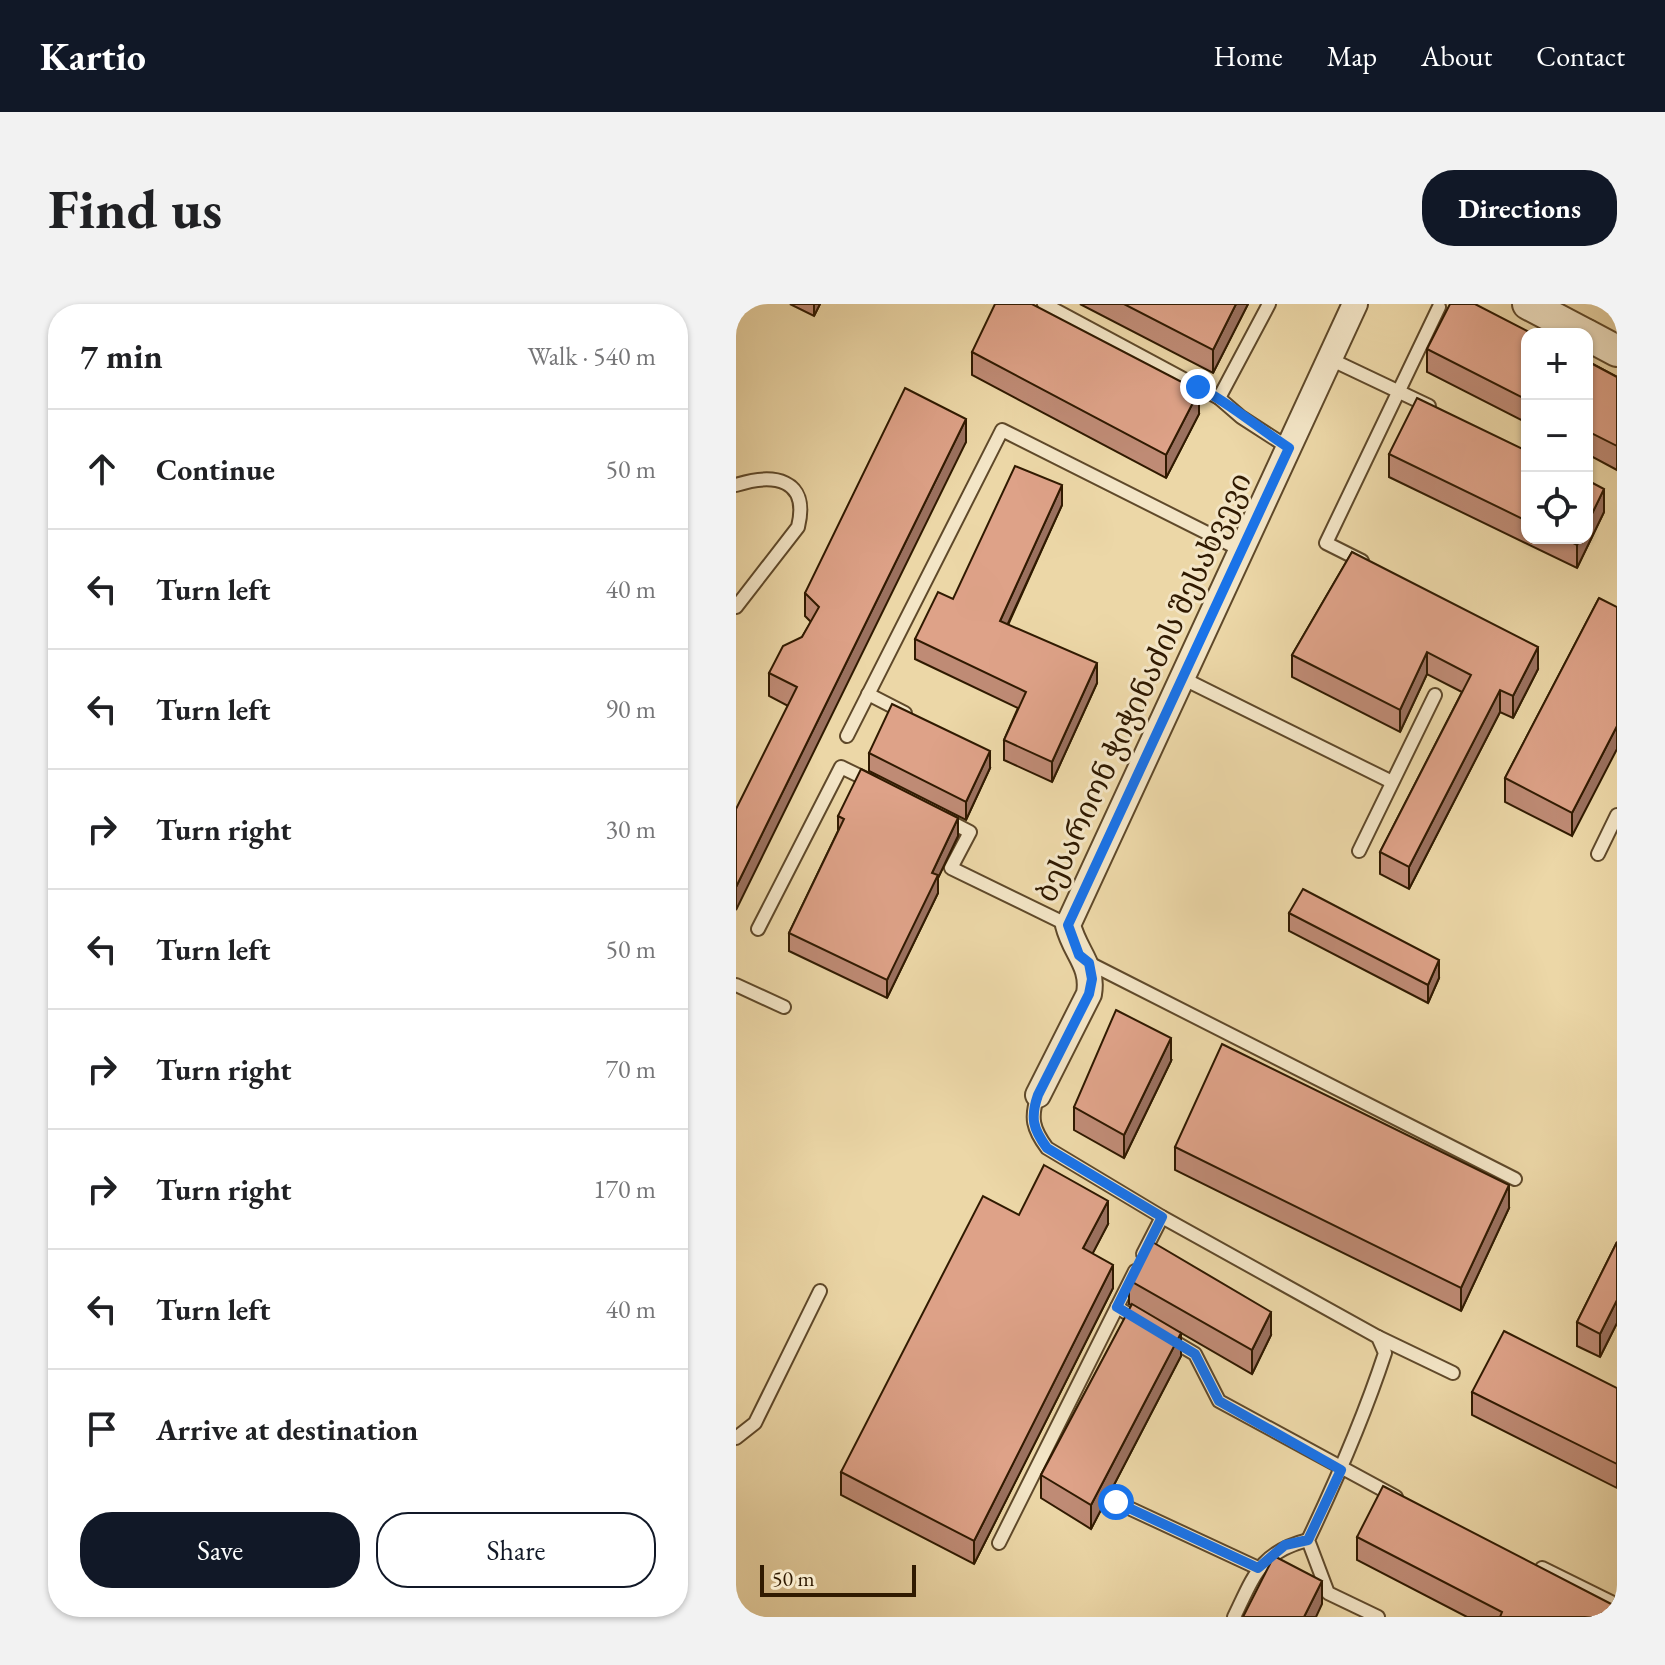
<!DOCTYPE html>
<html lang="en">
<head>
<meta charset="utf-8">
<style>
	:root { --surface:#fff; --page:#f2f2f2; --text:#202124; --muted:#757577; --line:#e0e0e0; --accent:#111827 }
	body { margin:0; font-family:"EB Garamond","Noto Serif Georgian",serif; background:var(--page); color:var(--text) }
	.controls { position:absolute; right:24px; top:24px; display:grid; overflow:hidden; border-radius:16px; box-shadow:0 2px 6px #0004 }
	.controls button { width:72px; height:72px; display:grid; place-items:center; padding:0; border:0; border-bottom:2px solid var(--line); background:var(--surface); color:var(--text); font:40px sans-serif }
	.scale { position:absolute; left:24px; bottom:20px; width:156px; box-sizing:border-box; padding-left:8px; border:4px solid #301a01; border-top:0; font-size:22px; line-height:28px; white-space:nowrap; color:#301a01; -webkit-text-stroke:6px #f3e5c6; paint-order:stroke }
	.stop { position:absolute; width:24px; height:24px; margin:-18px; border:6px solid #1a73e8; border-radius:50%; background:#fff }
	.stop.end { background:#1a73e8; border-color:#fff; box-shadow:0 2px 8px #0008 }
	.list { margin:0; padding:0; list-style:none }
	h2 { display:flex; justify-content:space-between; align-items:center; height:104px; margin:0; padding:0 32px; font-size:34px }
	h2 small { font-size:26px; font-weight:400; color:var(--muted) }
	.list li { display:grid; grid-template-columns:52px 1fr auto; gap:24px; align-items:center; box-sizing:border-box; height:120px; padding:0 32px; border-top:2px solid var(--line) }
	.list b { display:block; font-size:30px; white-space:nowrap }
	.list em { font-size:26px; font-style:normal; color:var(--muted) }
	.actions { display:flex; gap:16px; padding:24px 32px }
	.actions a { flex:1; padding:18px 0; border:2px solid var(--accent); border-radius:32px; text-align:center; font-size:28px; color:var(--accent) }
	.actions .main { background:var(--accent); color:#fff }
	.icon { flex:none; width:44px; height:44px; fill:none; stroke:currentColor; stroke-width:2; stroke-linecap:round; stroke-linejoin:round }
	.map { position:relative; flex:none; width:881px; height:1313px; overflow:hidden; border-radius:32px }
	header { display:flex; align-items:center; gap:48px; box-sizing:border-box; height:112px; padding:0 40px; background:var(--accent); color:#fff }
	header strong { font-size:38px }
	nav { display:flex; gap:44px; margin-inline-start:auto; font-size:28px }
	.intro { display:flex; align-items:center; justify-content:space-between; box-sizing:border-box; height:192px; padding:0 48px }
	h1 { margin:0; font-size:56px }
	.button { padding:20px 36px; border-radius:32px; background:var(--accent); color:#fff; font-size:28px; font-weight:700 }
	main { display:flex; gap:48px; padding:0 48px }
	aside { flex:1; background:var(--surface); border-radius:32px; box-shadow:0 2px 6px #0004 }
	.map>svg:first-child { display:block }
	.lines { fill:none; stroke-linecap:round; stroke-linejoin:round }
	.service-casing { stroke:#5f492a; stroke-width:16 }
	.minor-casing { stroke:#5f492a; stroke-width:28 }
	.tertiary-casing { stroke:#5f492a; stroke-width:34 }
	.service { stroke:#f3e5c6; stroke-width:12 }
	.minor { stroke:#f3e5c6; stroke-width:24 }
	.tertiary { stroke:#f3e5c6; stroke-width:30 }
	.wall { fill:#bf8b75; stroke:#301a01; stroke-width:2 }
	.shaded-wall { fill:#9b715f; stroke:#301a01; stroke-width:2 }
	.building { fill:#dea288; stroke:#301a01; stroke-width:2 }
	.route { stroke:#1a73e8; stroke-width:10 }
	.labels { text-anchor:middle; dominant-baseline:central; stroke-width:6; stroke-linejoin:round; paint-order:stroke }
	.street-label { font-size:30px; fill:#301a01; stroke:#f3e5c6 }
</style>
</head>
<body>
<header>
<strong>Kartio</strong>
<nav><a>Home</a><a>Map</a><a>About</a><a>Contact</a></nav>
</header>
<div class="intro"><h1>Find us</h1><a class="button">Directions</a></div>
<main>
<aside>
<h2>7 min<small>Walk · 540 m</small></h2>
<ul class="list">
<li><svg class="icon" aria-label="ahead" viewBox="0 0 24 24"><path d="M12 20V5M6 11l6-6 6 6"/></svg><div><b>Continue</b></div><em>50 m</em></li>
<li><svg class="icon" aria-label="left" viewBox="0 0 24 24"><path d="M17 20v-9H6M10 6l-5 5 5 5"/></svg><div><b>Turn left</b></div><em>40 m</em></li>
<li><svg class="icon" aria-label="left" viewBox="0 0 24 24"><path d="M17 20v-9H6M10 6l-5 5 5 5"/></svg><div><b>Turn left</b></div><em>90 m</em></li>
<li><svg class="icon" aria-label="right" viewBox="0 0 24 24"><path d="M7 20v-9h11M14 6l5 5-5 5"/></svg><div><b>Turn right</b></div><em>30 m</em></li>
<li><svg class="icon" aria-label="left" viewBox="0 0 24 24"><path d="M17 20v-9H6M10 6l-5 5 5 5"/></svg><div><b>Turn left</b></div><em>50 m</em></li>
<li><svg class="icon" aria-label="right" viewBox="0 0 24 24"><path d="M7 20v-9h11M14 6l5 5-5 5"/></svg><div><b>Turn right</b></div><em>70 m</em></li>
<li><svg class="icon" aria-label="right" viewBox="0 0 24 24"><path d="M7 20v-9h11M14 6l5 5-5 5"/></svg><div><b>Turn right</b></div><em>170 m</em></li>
<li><svg class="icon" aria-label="left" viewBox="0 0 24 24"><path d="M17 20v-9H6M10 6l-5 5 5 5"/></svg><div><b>Turn left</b></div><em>40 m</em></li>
<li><svg class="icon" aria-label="arrive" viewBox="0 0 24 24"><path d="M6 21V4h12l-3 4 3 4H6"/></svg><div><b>Arrive at destination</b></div></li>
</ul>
<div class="actions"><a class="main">Save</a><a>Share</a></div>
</aside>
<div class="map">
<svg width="881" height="1313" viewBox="0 0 881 1313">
	<rect width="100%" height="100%" fill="#ecd7a7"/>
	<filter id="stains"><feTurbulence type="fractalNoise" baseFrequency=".0025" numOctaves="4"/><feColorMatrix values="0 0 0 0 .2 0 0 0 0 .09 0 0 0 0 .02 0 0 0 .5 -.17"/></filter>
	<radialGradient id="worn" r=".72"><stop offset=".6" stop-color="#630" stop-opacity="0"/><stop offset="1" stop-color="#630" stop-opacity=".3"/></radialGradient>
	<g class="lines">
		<defs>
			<g id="service">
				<polyline points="308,0 483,94 533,0"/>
				<polyline points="594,55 693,102"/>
				<polyline points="483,94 505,113 553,144"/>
				<path d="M 0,181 C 37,169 74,174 62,223 L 0,303"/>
				<polyline points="626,257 590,239 703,3"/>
				<polyline points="446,374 656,478"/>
				<polyline points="132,390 169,409"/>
				<polyline points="111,432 266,126 505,246"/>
				<polyline points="209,515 234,528 215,564 332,621"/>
				<polyline points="623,547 699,391"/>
				<polyline points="862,550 881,511"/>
				<polyline points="22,625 105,463 136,478"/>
				<polyline points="353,659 779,875"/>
				<polyline points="0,681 48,703"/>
				<path d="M 302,791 C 294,814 297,825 311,844 L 426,913 L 642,1033 L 649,1049 C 628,1113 601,1175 572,1236 L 592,1289 L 642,1313"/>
				<polyline points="407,950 426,913"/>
				<polyline points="381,1003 402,1016"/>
				<polyline points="642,1033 717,1069"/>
				<polyline points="432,1034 459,1050 483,1097 660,1193"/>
				<polyline points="0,1134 19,1119 84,987"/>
				<polyline points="380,1198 522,1264"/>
				<polyline points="263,1239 399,967"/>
				<polyline points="806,1264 881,1301"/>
				<path d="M 498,1313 C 518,1272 524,1248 572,1236"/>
			</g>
			<path id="minor" d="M 302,791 L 353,690 C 358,661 339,649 332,621 L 619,0"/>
			<g id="tertiary">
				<polyline points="792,0 849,30"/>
				<polyline points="851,31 881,47"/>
			</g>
		</defs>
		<use href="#service" class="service-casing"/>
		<use href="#minor" class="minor-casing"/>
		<use href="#tertiary" class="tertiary-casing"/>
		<use href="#service" class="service"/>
		<use href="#minor" class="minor"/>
		<use href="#tertiary" class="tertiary"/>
	</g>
	<g class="wall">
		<polygon points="54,0 84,0 78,12"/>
		<polygon points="344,0 512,0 477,69"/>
		<polygon points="791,30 791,119 691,68 691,45"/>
		<polygon points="236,48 463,110 430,174 236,71"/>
		<polygon points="851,57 881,73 881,166 851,150"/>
		<polygon points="230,138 52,402 33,392 33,369 66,333 75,318 69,312 69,289"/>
		<polygon points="791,147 791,234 851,234 868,208 841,264 653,173 653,150"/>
		<polygon points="326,201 272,321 361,379 316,478 268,456 268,436 282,404 179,355 179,335 217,295"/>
		<polygon points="616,248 802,365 777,414 764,408 673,585 644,570 644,548 726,388 691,370 664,428 556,373 556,351"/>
		<polygon points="863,294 836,532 769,498 769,474"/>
		<polygon points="133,449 254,464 230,516 133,467"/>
		<polygon points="102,512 222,532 202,574 202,589 151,694 53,647 53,629 102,527"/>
		<polygon points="553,609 703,674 692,699 553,627"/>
		<polygon points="435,757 388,854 338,826 338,803"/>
		<polygon points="439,843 773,904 725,1007 439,866"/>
		<polygon points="283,911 372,920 356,950 377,984 238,1260 105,1191 105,1168"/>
		<polygon points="881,938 881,1019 864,1053 841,1042 841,1018"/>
		<polygon points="393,976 535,1031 516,1070 445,1029 445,1052 355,1225 305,1194 305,1171 396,1001 393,1000"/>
		<polygon points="881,1084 881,1184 736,1111 736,1088"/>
		<polygon points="621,1233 881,1313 731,1313 621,1256"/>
	</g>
	<g class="shaded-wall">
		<polygon points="78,0 84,0 78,12"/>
		<polygon points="500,0 512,0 477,69 477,46"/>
		<polygon points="463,87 463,110 430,174 430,151"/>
		<polygon points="230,115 230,138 0,606 0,583"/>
		<polygon points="326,181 326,201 264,337 264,317"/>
		<polygon points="868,185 868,208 841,264 841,241 844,234 851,234 851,220"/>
		<polygon points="802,343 802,365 777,414 777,392"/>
		<polygon points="691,348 691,370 664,428 664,406"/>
		<polygon points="361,359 361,379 316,478 316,458"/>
		<polygon points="764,386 764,408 673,585 673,563"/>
		<polygon points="881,422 881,445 836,532 836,509"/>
		<polygon points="254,447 254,464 230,516 230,498"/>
		<polygon points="222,514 222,532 202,574 202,589 151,694 151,676 196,569"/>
		<polygon points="703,656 703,674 692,699 692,681"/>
		<polygon points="435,734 435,757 388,854 388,831"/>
		<polygon points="773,881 773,904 725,1007 725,984"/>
		<polygon points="372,897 372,920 347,968 347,944"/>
		<polygon points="377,961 377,984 238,1260 238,1237"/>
		<polygon points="881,996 881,1019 864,1053 864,1030"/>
		<polygon points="535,1008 535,1031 516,1070 516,1046"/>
		<polygon points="445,1029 445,1052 355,1225 355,1201"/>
		<polygon points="586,1277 586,1300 580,1313 568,1313"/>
	</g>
	<g class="building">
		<polygon points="259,0 296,0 463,87 430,151 236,48"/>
		<polygon points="388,0 500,0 477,46"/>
		<polygon points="714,0 739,0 797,30 791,30 791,96 691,45"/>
		<polygon points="851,57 881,73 881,142 851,127"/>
		<polygon points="169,84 230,115 0,583 0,505 61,383 33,369 47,342 66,333 83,303 69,289"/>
		<polygon points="681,94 791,147 791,217 653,150"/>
		<polygon points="279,162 326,181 264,317 361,359 316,458 268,436 290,388 179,335 202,288 217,295"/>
		<polygon points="851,176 868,185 851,220"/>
		<polygon points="827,234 844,234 841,241"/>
		<polygon points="616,248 802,343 777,392 764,386 673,563 644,548 735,371 691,348 664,406 556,351"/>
		<polygon points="863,294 881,303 881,422 836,509 769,474"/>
		<polygon points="156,400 254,447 230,498 133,449"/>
		<polygon points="125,465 222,514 196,569 202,571 151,676 53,629 108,515 102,512"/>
		<polygon points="567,585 703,656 692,681 553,609"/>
		<polygon points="380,706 435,734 388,831 338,803"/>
		<polygon points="486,740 773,881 725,984 439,843"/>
		<polygon points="308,861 372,897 347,944 377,961 238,1237 105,1168 247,892 283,911"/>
		<polygon points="413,936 535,1008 516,1046 393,976"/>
		<polygon points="881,938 881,996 864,1030 841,1018"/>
		<polygon points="396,1000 445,1029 355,1201 305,1171"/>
		<polygon points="768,1027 881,1084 881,1160 736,1088"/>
		<polygon points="647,1182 881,1303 881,1313 764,1313 766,1308 621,1233"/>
		<polygon points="538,1252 586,1277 568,1313 507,1313"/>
	</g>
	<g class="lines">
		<path class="route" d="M 380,1198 L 522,1264 L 549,1241 L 572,1236 L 605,1166 L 483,1097 L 459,1050 L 381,1003 L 426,913 L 311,844 C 297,825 294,814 302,791 L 353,690 L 356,675 L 353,659 L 343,651 L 332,621 L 553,144 C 522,124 494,99 462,83"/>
	</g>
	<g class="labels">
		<g class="street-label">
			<text transform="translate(407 383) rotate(-65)">ბესარიონ ჭიჭინაძის შესახვევი</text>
		</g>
	</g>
	<rect width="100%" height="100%" filter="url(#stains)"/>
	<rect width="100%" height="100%" fill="url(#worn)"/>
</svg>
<div class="controls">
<button>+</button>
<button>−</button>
<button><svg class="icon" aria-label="locate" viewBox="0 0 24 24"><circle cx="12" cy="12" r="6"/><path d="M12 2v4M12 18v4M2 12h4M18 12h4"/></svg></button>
</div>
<div class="scale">50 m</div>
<div class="stop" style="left:380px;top:1198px"></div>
<div class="stop end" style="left:462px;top:83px"></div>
</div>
</main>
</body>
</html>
